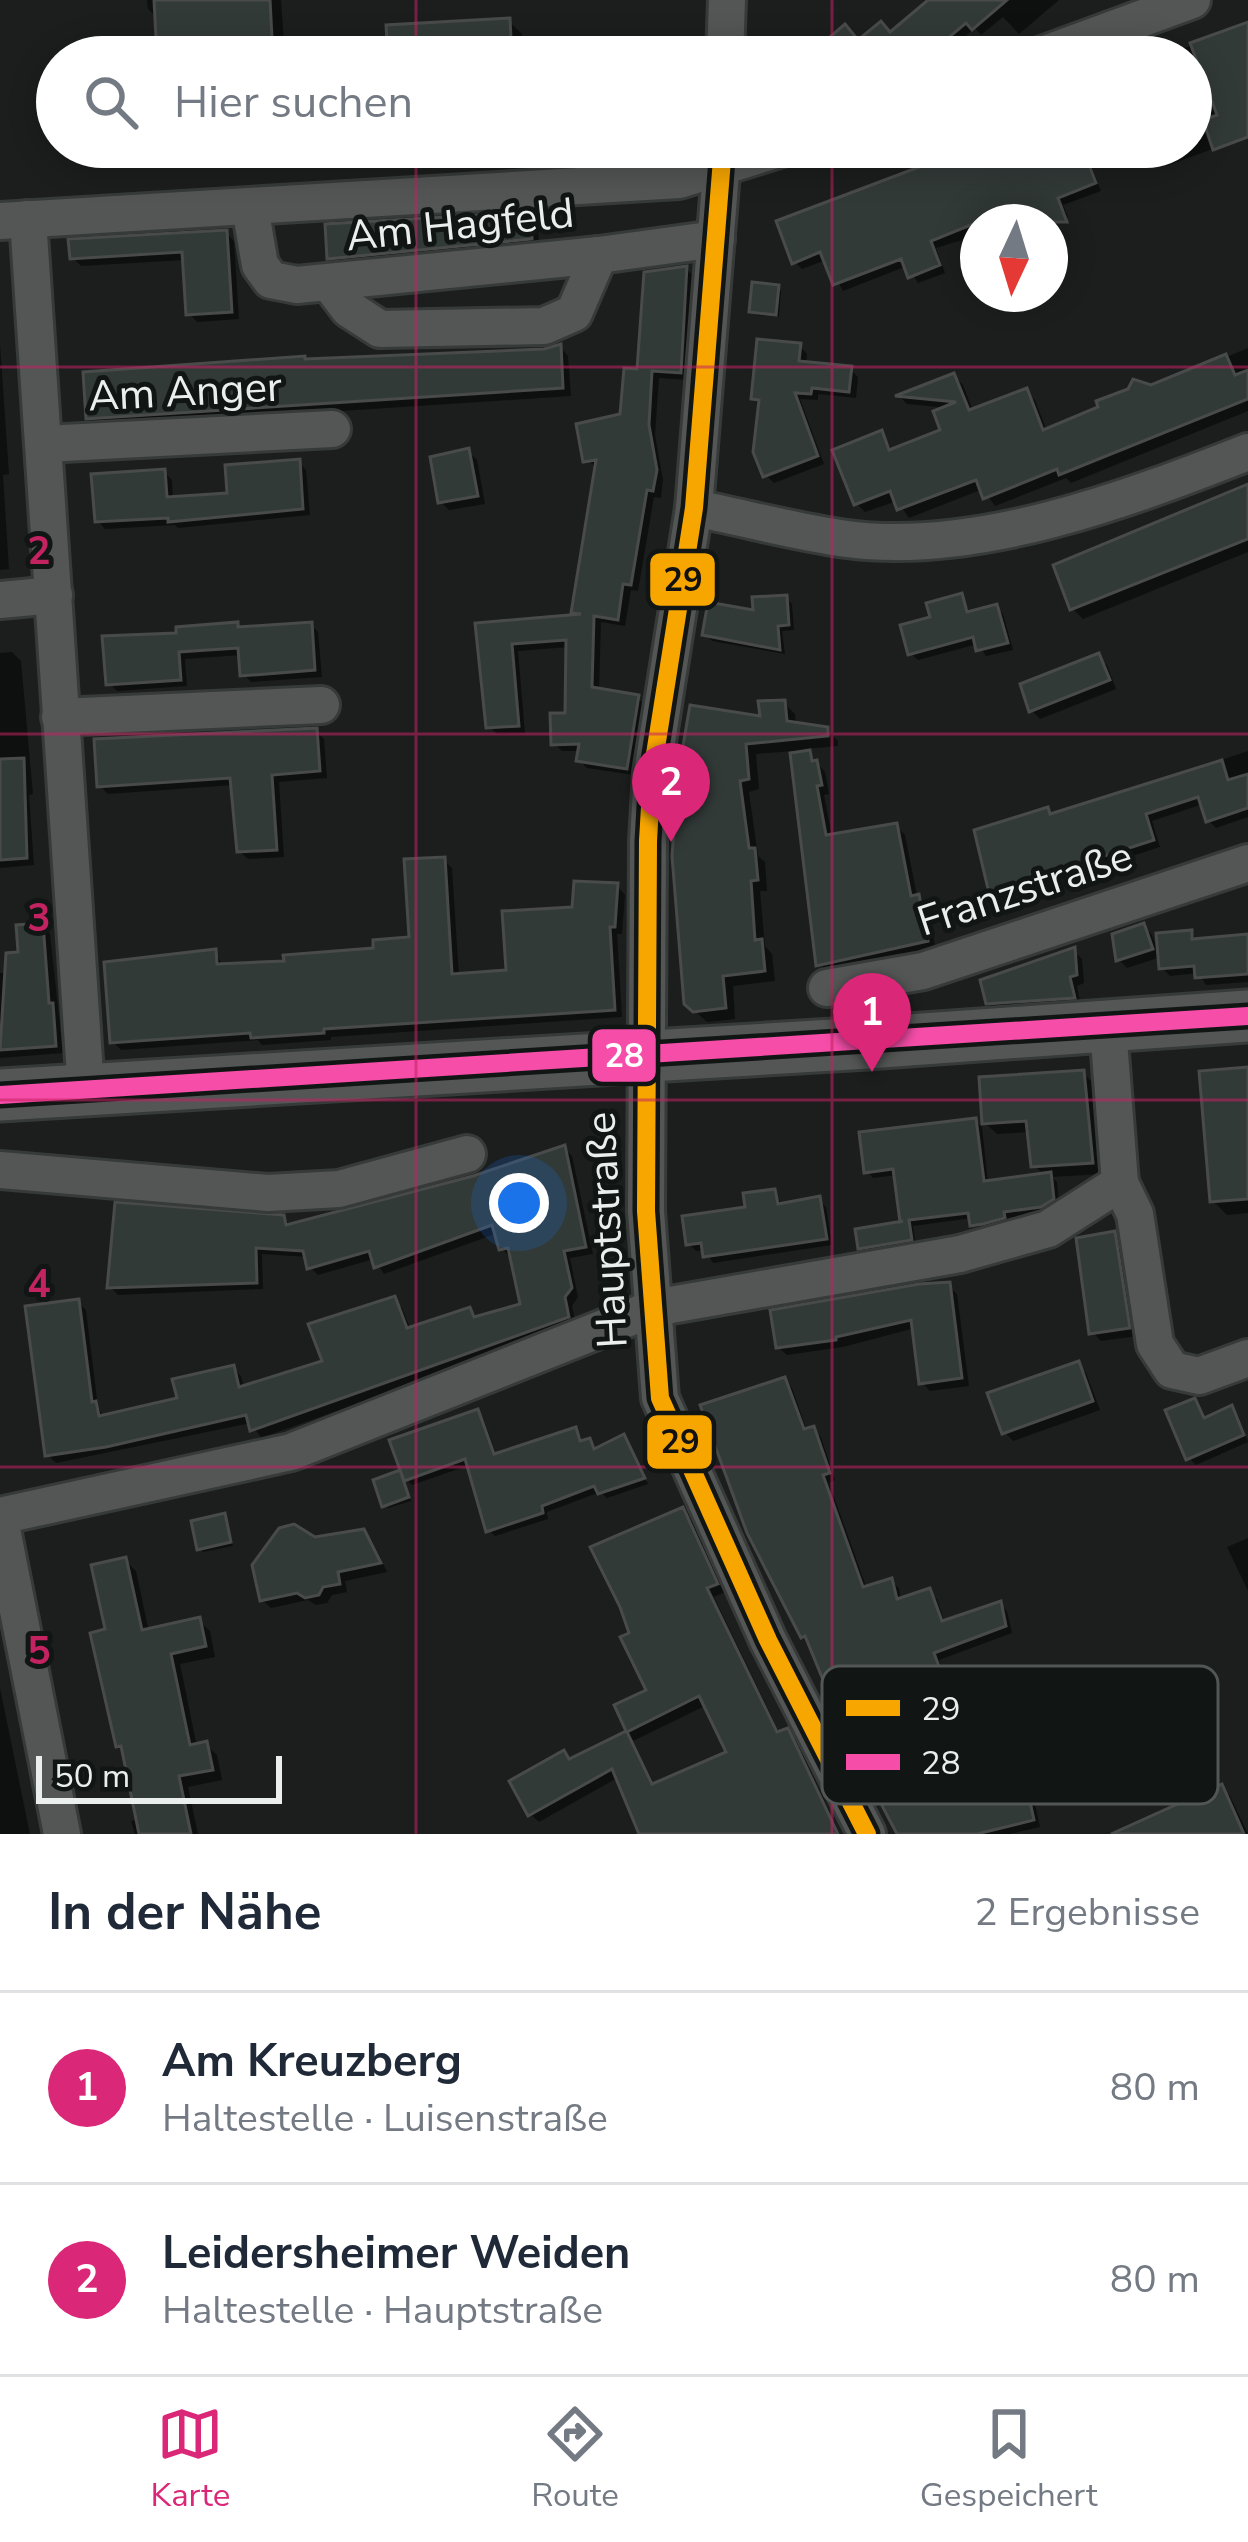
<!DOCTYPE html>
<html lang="de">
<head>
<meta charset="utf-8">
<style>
	:root { --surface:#fff; --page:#f2f2f3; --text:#1f2937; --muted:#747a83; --line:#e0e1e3; --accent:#db2777 }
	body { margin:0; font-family:"Nunito Sans",sans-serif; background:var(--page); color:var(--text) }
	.compass { position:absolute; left:960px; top:204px; width:108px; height:108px; border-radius:50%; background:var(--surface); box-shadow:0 6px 30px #0003; rotate:184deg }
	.scale { position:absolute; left:36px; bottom:30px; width:246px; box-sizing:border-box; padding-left:12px; border:6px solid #eaeeed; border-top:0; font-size:33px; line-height:42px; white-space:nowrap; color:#eaeeed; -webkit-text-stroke:9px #111615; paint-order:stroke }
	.you { position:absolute; left:519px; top:1203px; width:42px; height:42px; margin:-30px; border:9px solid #fff; border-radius:50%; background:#1a73e8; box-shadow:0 0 0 18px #1a73e833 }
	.badge { display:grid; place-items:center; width:78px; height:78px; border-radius:50%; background:var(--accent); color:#fff; font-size:39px; font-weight:700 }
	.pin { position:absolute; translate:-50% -99px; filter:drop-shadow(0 3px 6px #0008) }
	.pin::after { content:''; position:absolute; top:63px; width:42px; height:36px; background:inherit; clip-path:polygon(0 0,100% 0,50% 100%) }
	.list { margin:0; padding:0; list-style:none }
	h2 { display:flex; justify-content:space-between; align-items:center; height:156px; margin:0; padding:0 48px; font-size:51px }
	h2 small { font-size:39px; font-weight:400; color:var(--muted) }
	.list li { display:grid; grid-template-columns:78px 1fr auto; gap:36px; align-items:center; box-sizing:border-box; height:192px; padding:0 48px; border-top:3px solid var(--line) }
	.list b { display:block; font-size:45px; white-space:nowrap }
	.list p { margin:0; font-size:39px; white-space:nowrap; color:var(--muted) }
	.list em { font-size:39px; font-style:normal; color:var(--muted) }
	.icon { flex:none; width:66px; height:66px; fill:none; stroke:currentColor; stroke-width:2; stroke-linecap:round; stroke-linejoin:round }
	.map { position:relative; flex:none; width:1248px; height:1834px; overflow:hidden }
	.search { position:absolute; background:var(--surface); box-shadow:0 6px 30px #0003; left:36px; right:36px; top:36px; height:132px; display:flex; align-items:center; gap:30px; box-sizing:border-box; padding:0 42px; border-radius:66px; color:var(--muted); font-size:45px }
	.sheet { height:540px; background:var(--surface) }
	nav { display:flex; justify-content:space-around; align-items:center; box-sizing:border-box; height:168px; border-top:3px solid var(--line); background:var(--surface); font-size:33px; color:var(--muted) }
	nav a { display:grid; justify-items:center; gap:6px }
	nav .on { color:var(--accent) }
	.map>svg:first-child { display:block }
	.shadow { fill:#0007; fill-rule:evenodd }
	.building { fill:#323a38; stroke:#484b4a; stroke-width:3; fill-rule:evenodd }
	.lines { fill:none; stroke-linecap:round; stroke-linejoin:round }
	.minor-casing { stroke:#363a39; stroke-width:42 }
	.secondary-casing { stroke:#363a39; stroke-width:57 }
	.minor { stroke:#535655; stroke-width:36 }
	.secondary { stroke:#535655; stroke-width:51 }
	.bus-1-casing { stroke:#111615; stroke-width:27 }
	.bus-2-casing { stroke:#111615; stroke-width:27 }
	.bus-1 { stroke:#f7a600; stroke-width:18 }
	.bus-2 { stroke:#f54da8; stroke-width:18 }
	.grid { fill:none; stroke:#c42362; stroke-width:3; stroke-opacity:0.55 }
	.labels { text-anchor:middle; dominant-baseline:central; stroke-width:10; stroke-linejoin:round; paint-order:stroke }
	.street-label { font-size:42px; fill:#eaeeed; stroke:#111615 }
	.key { fill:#111615; stroke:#525756; stroke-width:3 }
	.key-label { font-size:33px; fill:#eaeeed }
	.grid-label { font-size:39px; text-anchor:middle; font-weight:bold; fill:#c42362; stroke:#111615; stroke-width:10; stroke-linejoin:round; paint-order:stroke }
	.line-badge { stroke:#111615; stroke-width:4.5 }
	.badge-label { font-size:33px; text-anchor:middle; font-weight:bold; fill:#fff }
	.pale-badge-label { font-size:33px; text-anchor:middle; font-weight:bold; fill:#111 }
</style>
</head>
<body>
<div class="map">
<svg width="1248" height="1834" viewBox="0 0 1248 1834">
	<rect width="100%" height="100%" fill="#1b1e1d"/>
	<g class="shadow">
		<polygon points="147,0 281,0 285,57 160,57 158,19 148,9"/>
		<polygon points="933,0 1059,0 1019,34 1003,17 981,35 975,28 941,57 915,57 907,48 897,57 811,57 890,35"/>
		<polygon points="508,21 522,34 526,57 391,57"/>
		<polygon points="1248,24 1248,136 1166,166 1155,147 1191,147 1191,57 1161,57"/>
		<polygon points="942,147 1084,147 1101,191 1063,205 1068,217 1050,225 1034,222 1031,217 1017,222 978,222 978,235 936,248 945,273 918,283 907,266 843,291 826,260 802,269 795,262 947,160"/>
		<polygon points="529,215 538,223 539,247 338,266 330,258"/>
		<polygon points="226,233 234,241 239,319 197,322 189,313 185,260 81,266 73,258"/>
		<polygon points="686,269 694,276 688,380 659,378 655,435 663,480 661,498 654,497 638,591 631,590 625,626 601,622 599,692 638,698 646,706 634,775 587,768 579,760 581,751 562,751 554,744 568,716 569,647 518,651 525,733 497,734 489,726 478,626 580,617 575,612 598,468 586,460 623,416"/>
		<polygon points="777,288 781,291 779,317 756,315 752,311"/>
		<polygon points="0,344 9,474 3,475 9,569 0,570"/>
		<polygon points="800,346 807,354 806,365 850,369 858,377 856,398 818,394 818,400 800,399 824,464 774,483 766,475 761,406 754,398"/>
		<polygon points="560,347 568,356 571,396 98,427 89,418"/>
		<polygon points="1248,348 1248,411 1071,483 1066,478 995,506 983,489 909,518 897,501 865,512 856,503 881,434 893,451 944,431 948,408 907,404 900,397 954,376 963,385 973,411 1026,391 1035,400 1047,431"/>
		<polygon points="468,451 477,460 485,504 449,510 441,502"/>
		<polygon points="298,462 306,470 310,515 178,528 175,525 105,529 98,521 164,472 172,480 173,500 230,496"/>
		<polygon points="1248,489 1248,552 1083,619 1073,609"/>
		<polygon points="961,597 971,614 996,607 1003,614 1013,650 986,656 978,644 918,660 910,653 933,619"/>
		<polygon points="786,598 792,604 794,630 782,631 785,654 712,641 705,634"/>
		<polygon points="311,625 318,632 322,677 251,682 243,674 242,655 185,659 187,686 117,691 109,683 179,635 237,626 241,630"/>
		<polygon points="12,652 21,661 33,794 29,795 34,865 0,868 0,653"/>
		<polygon points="1098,657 1107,665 1116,689 1040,719 1031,710"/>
		<polygon points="784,703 795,714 796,725 827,730 838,741 838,746 805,749 825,772 829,794 824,795 832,837 896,826 905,835 917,896 927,906 936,950 828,973 819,964 793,751 756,754 759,789 749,792 758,856 765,862 767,891 760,891 765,946 772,954 775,981 733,986 735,1019 707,1022 686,1003 681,776"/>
		<polygon points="316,731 324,739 327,778 279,782 284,857 248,859 239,851 234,785 108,794 100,786"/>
		<polygon points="1248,751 1248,817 1216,828 1208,820 1203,804 1152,821 1160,847 999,899 992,891 1048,810 1054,816"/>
		<polygon points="443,860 452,868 459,976 509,973 575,910 617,886 625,895 622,934 617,934 622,1017 331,1037 331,1040 262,1045 258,1040 121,1050 113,1042 215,952 223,966 287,963 376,951 412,940"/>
		<polygon points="42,926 50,934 63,1053 0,1058 0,973 10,973"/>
		<polygon points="1144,926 1152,935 1158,952 1190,933 1200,943 1248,939 1248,982 1206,985 1198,973 1170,976 1162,968 1161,957 1127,968 1119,960"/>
		<polygon points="1074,951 1082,959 1084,983 1077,986 1081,1006 998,1012 989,1003"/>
		<polygon points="1248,1070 1248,1213 1227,1215 1213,1201"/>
		<polygon points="1083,1073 1095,1085 1103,1174 1052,1177 1057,1182 1059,1205 1048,1212 1009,1218 1010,1224 979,1231 972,1218 913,1226 916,1245 867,1254 861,1248 906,1224 897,1175 873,1178 867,1171 975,1121 982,1127 988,1183 1045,1176 1034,1165 1030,1132 997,1134 985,1123"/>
		<polygon points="564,1148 572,1156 593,1254 570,1258 578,1297 572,1306 576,1325 261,1438 251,1423 56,1463 48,1455 78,1302 86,1310 98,1407 104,1418 180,1400 233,1368 241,1376 244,1388 325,1363 394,1300 402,1308 411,1330 470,1311 478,1319 523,1306 510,1257 502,1249 498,1233 384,1274 374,1259 318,1275 310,1267 308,1257 262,1254 263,1289 118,1295 110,1287 283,1218 292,1226 474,1179"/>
		<polygon points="774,1192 783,1206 819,1200 826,1207 832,1245 713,1263 705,1250 696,1251 689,1244"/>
		<polygon points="1114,1234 1123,1243 1137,1336 1101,1341 1092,1332"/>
		<polygon points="948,1286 957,1294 969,1386 930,1391 922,1383 915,1328 843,1347 787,1355 778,1347"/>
		<polygon points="1078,1364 1086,1373 1100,1410 1013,1441 1005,1432"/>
		<polygon points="785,1380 792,1388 807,1431 813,1429 821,1437 835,1480 829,1483 867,1589 891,1581 899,1588 901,1600 929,1592 937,1599 945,1623 1000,1604 1007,1611 1012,1633 939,1660 957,1710 1007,1801 1027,1792 1034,1799 1040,1827 1010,1834 910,1834 812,1644 803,1636"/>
		<polygon points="1194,1402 1206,1420 1231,1408 1238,1415 1248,1442 1196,1465 1189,1458"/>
		<polygon points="477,1412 483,1418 497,1456 575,1430 583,1443 589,1441 597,1451 623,1438 648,1484 607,1498 600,1492 547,1512 548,1519 495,1536 489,1530 470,1465 412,1485 406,1479"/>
		<polygon points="402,1477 411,1501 388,1508 385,1505"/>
		<path d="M 683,1510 L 691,1519 L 725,1592 L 714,1597 L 780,1734 L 787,1731 L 796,1740 L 840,1834 L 643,1834 L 619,1777 L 539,1822 L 530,1814 L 564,1754 L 572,1761 L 630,1732 L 618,1707 L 650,1691 ZM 707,1705 L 731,1754 L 655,1786 L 633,1741 Z"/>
		<polygon points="224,1516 233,1546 203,1552 200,1548"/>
		<polygon points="363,1532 372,1541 387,1572 345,1581 347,1592 332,1595 327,1603 316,1605 308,1600 271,1608 262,1600 314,1540"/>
		<polygon points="1248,1538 1248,1591 1227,1547"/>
		<polygon points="125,1560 136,1571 149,1632 199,1621 210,1631 215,1657 180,1664 197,1747 206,1745 217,1755 222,1780 188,1787 198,1834 135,1834 131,1821 139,1819 108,1631"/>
		<polygon points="0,1688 30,1834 0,1834"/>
		<polygon points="1222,1788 1230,1796 1248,1834 1151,1834"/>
	</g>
	<g class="building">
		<polygon points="154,0 270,0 273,57 157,57"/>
		<polygon points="928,0 1007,0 972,30 966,23 925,57 911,57 899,43 882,57 807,57 845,24 858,40 881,21 890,32"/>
		<polygon points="510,18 511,39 531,57 388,57 386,25"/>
		<polygon points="1248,22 1248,137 1213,150 1203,120 1217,115 1190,43"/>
		<polygon points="939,147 1082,147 1096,183 1058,198 1067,222 1030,222 1026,210 978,222 931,241 940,265 908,278 901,259 833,285 820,252 792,264 776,221 943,158"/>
		<polygon points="530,212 532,239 327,259 325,224"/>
		<polygon points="227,230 232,312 186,315 182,252 70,259 68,239"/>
		<polygon points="687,266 681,373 652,371 649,425 657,470 653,491 647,490 631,585 623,584 618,620 594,616 592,687 639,695 627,769 576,761 579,744 551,745 550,713 565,713 566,640 512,644 519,726 486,728 475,623 581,614 571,613 596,460 583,462 576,424 620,414 624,368 637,369 644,272"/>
		<polygon points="752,282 779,285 776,315 749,312"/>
		<polygon points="757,339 801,343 799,361 852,366 849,392 812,388 811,394 795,393 818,456 763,477 753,452 759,400 751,399"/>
		<polygon points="561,344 563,388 86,419 83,372 305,356 305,359 544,349"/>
		<polygon points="1226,354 1235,375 1248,370 1248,399 1059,475 1057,469 983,499 976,480 897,510 890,491 854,505 832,450 882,430 889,450 940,430 933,411 956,402 895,396 954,373 969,410 1027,388 1043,430 1098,407 1096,401 1128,389 1133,379 1151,385"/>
		<polygon points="469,448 478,496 438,503 430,457"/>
		<polygon points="300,459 303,509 168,522 168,518 95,522 91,474 165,469 167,497 227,493 225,465"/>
		<polygon points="1248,484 1248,539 1070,610 1053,565"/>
		<polygon points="962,593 967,612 997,604 1008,643 976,651 973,637 908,655 900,625 930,617 926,603"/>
		<polygon points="787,595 789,625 778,626 780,650 702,635 708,602 753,610 752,597"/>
		<polygon points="238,622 238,627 312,622 315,670 240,676 238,648 208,650 179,652 181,680 106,685 102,636 176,633 176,627"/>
		<polygon points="1099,653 1110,680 1029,712 1020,684"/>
		<polygon points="785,700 787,721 828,727 828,736 746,744 749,779 740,781 749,848 755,848 758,880 751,881 755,940 762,939 765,971 723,976 726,1008 693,1012 684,1004 672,856 678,775 690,705 760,716 758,701"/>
		<polygon points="317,728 320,771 272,775 277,850 237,852 230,778 97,787 94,739"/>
		<polygon points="810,750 812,761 817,760 822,785 817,786 826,835 897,823 911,896 919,894 928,941 816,966 790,753"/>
		<polygon points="24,758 27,858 0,860 0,759"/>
		<polygon points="1222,760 1228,780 1248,774 1248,808 1206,822 1198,797 1146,814 1154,840 989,893 974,830 1048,807 1050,814"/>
		<polygon points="445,857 452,974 506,970 502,911 572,907 574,881 618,883 615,927 610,927 615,1010 324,1029 324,1033 251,1038 250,1033 110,1043 104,962 216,949 217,964 284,961 283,955 373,948 373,940 409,937 404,859"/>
		<polygon points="43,923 49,1003 53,1003 56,1046 0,1050 6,953 18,952 16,925"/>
		<polygon points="1144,923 1153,949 1116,961 1112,934"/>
		<polygon points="1192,930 1192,939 1248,934 1248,974 1195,978 1194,966 1159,969 1156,933"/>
		<polygon points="1075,947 1077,975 1070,977 1075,998 986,1004 980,980"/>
		<polygon points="1248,1067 1248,1199 1210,1202 1199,1071"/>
		<polygon points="1084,1070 1093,1163 1031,1167 1026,1121 982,1124 979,1077"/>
		<polygon points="976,1118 984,1181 1051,1172 1054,1199 1041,1207 1004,1212 1005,1218 983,1224 970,1226 968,1213 909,1220 912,1240 858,1249 855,1229 903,1221 900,1222 893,1169 864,1173 859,1132"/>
		<polygon points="565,1145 586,1247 564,1251 572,1288 565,1297 569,1317 250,1431 246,1415 106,1447 45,1456 25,1306 79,1299 92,1402 96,1401 99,1416 177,1398 172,1379 234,1365 239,1387 322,1361 308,1324 395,1296 407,1328 470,1307 474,1317 520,1304 508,1248 499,1250 492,1225 374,1268 369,1251 307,1269 303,1251 256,1248 257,1283 107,1288 115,1202 284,1215 286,1225 473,1176"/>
		<polygon points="775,1189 778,1204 820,1196 827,1239 703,1257 701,1243 686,1245 682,1216 745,1207 743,1193"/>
		<polygon points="1115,1231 1130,1328 1089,1334 1076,1238"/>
		<polygon points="950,1282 962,1378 919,1384 911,1320 836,1337 836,1340 776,1348 770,1310 919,1284"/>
		<polygon points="1079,1361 1093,1401 1002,1434 987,1393"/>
		<polygon points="785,1377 804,1429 814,1426 830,1473 823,1475 863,1587 892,1578 897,1599 930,1588 942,1621 1001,1601 1006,1626 934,1653 951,1699 1005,1798 1027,1788 1034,1820 977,1834 897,1834 849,1743 805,1636 801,1638 747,1533 700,1405"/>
		<polygon points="1195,1398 1204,1418 1232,1405 1244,1435 1186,1460 1165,1410"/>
		<polygon points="478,1409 494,1454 576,1427 580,1441 590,1438 594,1449 624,1434 645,1478 598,1494 594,1486 542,1506 543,1513 486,1532 465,1459 404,1481 389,1440"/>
		<polygon points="400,1470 409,1497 382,1507 373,1480"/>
		<path d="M 683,1507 L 718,1584 L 707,1588 L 777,1732 L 788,1728 L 838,1834 L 639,1834 L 612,1769 L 528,1816 L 509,1781 L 564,1750 L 569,1759 L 626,1731 L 614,1705 L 646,1690 L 620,1637 L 629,1633 L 620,1607 L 590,1547 ZM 699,1696 L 726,1752 L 652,1784 L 627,1732 Z"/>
		<polygon points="225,1513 231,1542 197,1550 191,1521"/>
		<polygon points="294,1524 315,1537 364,1529 381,1563 338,1572 340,1584 323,1587 319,1595 305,1598 297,1593 260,1601 252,1565 279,1528"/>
		<polygon points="126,1557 142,1630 200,1617 206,1646 171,1654 190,1745 207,1741 213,1770 179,1776 191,1834 139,1834 121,1746 116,1747 90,1633 105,1629 91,1565"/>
		<polygon points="1222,1784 1244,1834 1111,1834"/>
	</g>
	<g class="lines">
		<defs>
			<g id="minor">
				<polyline points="725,57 727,0"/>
				<polyline points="1037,57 1192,0"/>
				<polyline points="723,147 694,508 652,773 648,841 646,1211 660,1398 768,1640 867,1834"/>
				<polyline points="250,207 260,265 271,280 297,285 599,255 716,239"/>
				<polyline points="28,219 86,1090"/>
				<polyline points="0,221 679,180 785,147"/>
				<polyline points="330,284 349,309 380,329 544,326 574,313 599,255"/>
				<polyline points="44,444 332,429"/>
				<path d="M 694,508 C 745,518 796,532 847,539 C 977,556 1128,499 1248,452"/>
				<polyline points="0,600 54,595"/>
				<polyline points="60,717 321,705"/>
				<polyline points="827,988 923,971 1248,863"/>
				<polyline points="0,1170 268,1193 339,1189 467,1154"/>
				<polyline points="1120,1183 1135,1214 1155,1344 1172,1370 1199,1376 1248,1358"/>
				<polyline points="0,1516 291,1452 654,1308 960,1254 1048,1229 1120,1183 1108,1028"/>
				<polyline points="0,1519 62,1834"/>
			</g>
			<polyline id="secondary" points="0,1095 867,1043 1248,1016"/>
		</defs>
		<use href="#minor" class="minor-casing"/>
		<use href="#secondary" class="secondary-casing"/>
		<use href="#minor" class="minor"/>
		<use href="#secondary" class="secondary"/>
		<defs>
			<polyline id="bus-1" points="723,147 694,508 652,773 648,841 646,1211 660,1398 768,1640 867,1834"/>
			<polyline id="bus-2" points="0,1095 1248,1016"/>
		</defs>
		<use href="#bus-1" class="bus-1-casing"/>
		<use href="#bus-2" class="bus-2-casing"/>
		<use href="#bus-1" class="bus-1"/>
		<use href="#bus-2" class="bus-2"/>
	</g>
	<path class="grid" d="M 416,0 L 416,57M 832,0 L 832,57M 416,147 L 416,1834M 832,147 L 832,1834M 0,367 L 1248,367M 0,734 L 1248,734M 0,1100 L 1248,1100M 0,1467 L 1248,1467"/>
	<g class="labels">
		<g class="street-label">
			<text transform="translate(460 225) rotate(-6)">Am Hagfeld</text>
			<text transform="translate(185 392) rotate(-3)">Am Anger</text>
			<text transform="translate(1025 889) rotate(-18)">Franzstraße</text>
			<text transform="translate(607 1230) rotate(-93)">Hauptstraße</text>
		</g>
	</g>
	<rect x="822" y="1666" width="396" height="138" rx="18" class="key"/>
	<rect x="846" y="1700" width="54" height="16" fill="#f7a600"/>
	<rect x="846" y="1754" width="54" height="16" fill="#f54da8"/>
	<g class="key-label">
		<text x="921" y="1720">29</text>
		<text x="921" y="1774">28</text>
	</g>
	<g class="grid-label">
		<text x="39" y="564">2</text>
		<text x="39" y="931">3</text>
		<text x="39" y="1297">4</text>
		<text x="39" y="1664">5</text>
	</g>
	<g class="line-badge">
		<rect x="648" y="551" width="69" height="57" rx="12" fill="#f7a600"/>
		<rect x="590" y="1027" width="68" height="57" rx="12" fill="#f54da8"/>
		<rect x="645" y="1413" width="69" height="58" rx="12" fill="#f7a600"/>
	</g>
	<g class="badge-label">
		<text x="624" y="1067">28</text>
	</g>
	<g class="pale-badge-label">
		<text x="683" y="591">29</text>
		<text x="680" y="1453">29</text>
	</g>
</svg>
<svg class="compass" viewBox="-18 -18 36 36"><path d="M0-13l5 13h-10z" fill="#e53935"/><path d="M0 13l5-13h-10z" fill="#747a83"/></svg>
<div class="scale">50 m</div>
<div class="you"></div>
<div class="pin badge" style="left:872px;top:1072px">1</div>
<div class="pin badge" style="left:671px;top:842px">2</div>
<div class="search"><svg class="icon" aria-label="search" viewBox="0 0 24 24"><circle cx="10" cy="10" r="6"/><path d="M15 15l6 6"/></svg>Hier suchen</div>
</div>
<section class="sheet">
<h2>In der Nähe<small>2 Ergebnisse</small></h2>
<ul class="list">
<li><span class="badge">1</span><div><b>Am Kreuzberg</b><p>Haltestelle · Luisenstraße</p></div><em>80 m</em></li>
<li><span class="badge">2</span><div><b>Leidersheimer Weiden</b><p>Haltestelle · Hauptstraße</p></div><em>80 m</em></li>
</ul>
</section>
<nav>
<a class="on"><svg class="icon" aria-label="map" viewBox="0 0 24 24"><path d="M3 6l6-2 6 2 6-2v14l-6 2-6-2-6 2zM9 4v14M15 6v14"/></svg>Karte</a>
<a><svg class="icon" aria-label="directions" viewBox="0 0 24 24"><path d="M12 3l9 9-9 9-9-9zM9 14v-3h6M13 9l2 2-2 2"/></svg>Route</a>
<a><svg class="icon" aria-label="saved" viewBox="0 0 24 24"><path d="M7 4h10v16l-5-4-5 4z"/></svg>Gespeichert</a>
</nav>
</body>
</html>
